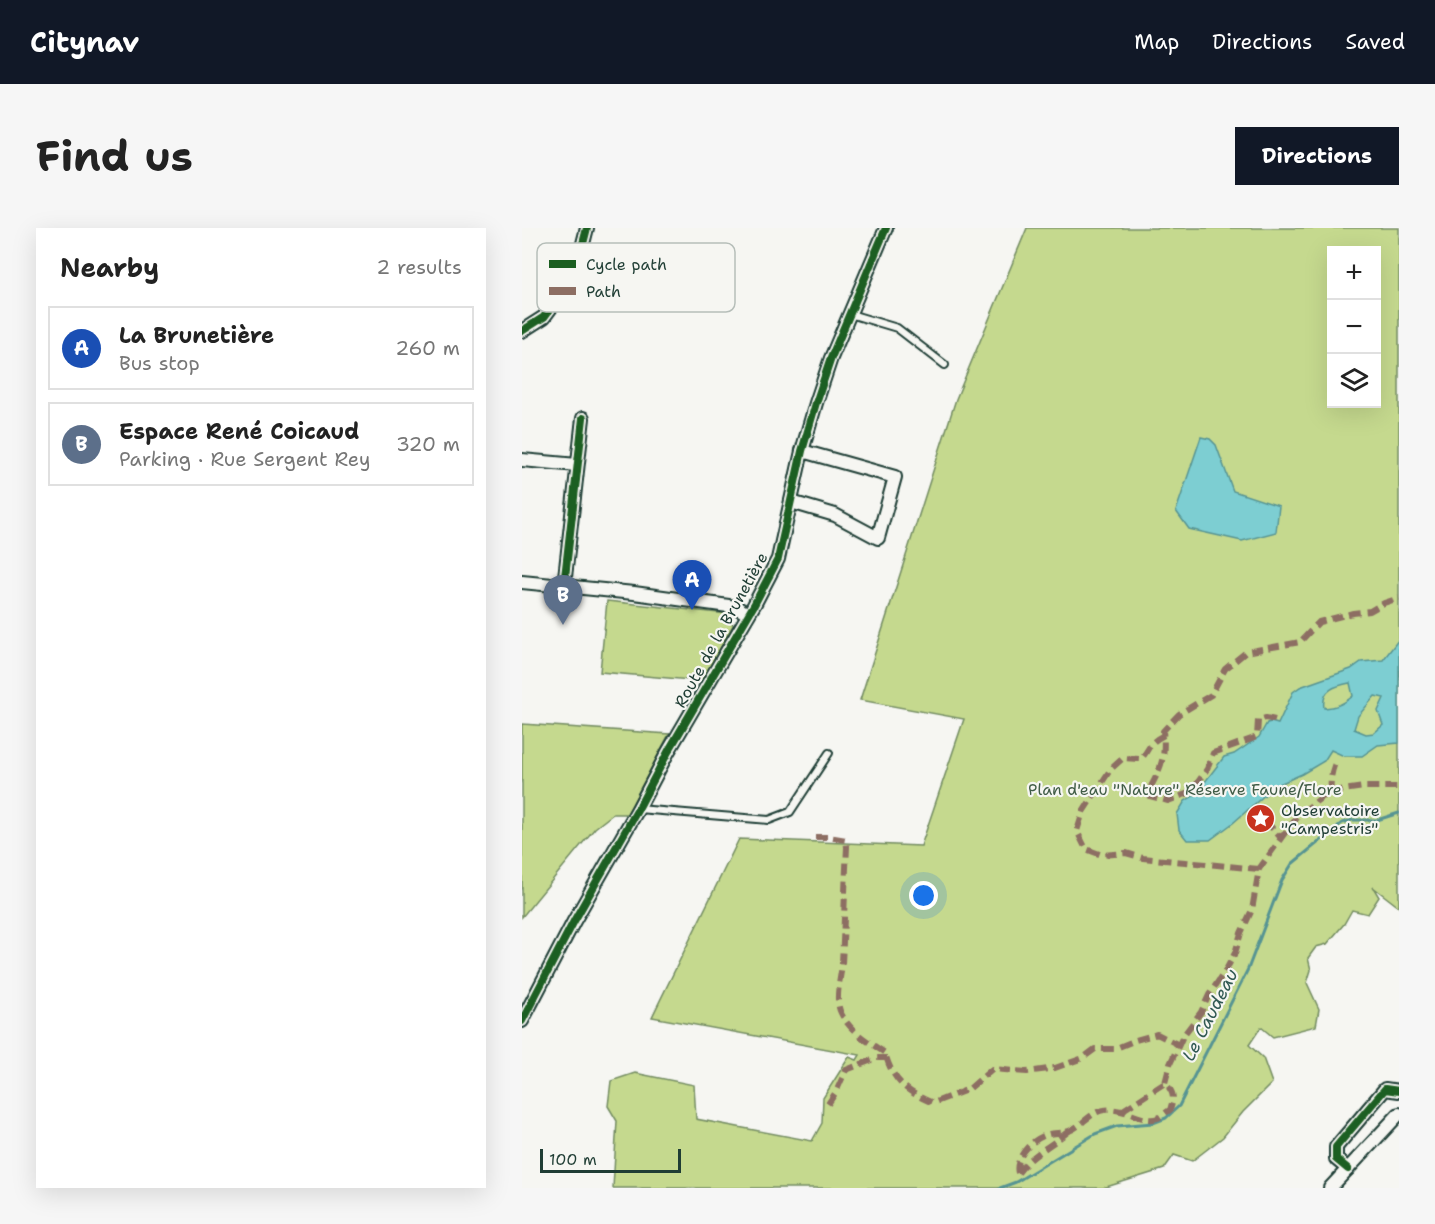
<!DOCTYPE html>
<html lang="en">
<head>
<meta charset="utf-8">
<style>
	:root { --surface:#fff; --page:#f6f6f6; --text:#222; --muted:#767676; --line:#e0e0e0; --accent:#111827 }
	body { margin:0; font-family:"Shantell Sans",sans-serif; background:var(--page); color:var(--text) }
	.controls { position:absolute; right:18px; top:18px; display:grid; overflow:hidden; border-radius:0px; box-shadow:0 6px 24px #0002 }
	.controls button { width:54px; height:54px; display:grid; place-items:center; padding:0; border:0; border-bottom:2px solid var(--line); background:var(--surface); color:var(--text); font:30px sans-serif }
	.scale { position:absolute; left:18px; bottom:15px; width:141px; box-sizing:border-box; padding-left:6px; border:3px solid #1f3d34; border-top:0; font-size:16px; line-height:21px; white-space:nowrap; color:#1f3d34; -webkit-text-stroke:4px #f6f6f2; paint-order:stroke }
	.you { position:absolute; left:402px; top:668px; width:21px; height:21px; margin:-15px; border:4px solid #fff; border-radius:50%; background:#1a73e8; box-shadow:0 0 0 9px #1a73e833 }
	.badge { display:grid; place-items:center; width:39px; height:39px; border-radius:50%; background:var(--accent); color:#fff; font-size:20px; font-weight:700 }
	.pin { position:absolute; translate:-50% -50px; filter:drop-shadow(0 2px 3px #0008) }
	.pin::after { content:''; position:absolute; top:32px; width:21px; height:18px; background:inherit; clip-path:polygon(0 0,100% 0,50% 100%) }
	.list { margin:0; padding:0; list-style:none }
	h2 { display:flex; justify-content:space-between; align-items:center; height:78px; margin:0; padding:0 24px; font-size:26px }
	h2 small { font-size:20px; font-weight:400; color:var(--muted) }
	.list li { display:grid; grid-template-columns:39px 1fr auto; gap:18px; align-items:center; box-sizing:border-box; height:84px; margin:0 12px 12px; padding:0 12px; border:2px solid var(--line); border-radius:0px }
	.list b { display:block; font-size:22px; white-space:nowrap }
	.list p { margin:0; font-size:20px; white-space:nowrap; color:var(--muted) }
	.list em { font-size:20px; font-style:normal; color:var(--muted) }
	.icon { flex:none; width:33px; height:33px; fill:none; stroke:currentColor; stroke-width:2; stroke-linecap:round; stroke-linejoin:round }
	.map { position:relative; flex:none; width:877px; height:960px; overflow:hidden; border-radius:0px }
	header { display:flex; align-items:center; gap:36px; box-sizing:border-box; height:84px; padding:0 30px; background:var(--accent); color:#fff }
	header strong { font-size:28px }
	nav { display:flex; gap:33px; margin-inline-start:auto; font-size:21px }
	.intro { display:flex; align-items:center; justify-content:space-between; box-sizing:border-box; height:144px; padding:0 36px }
	h1 { margin:0; font-size:42px }
	.button { padding:15px 27px; border-radius:0px; background:var(--accent); color:#fff; font-size:21px; font-weight:700 }
	main { display:flex; gap:36px; padding:0 36px }
	aside { flex:1; background:var(--surface); border-radius:0px; box-shadow:0 6px 24px #0002 }
	.map>svg:first-child { display:block }
	.green { fill:#c5d98e; stroke:#728b61; stroke-width:1.5; fill-rule:evenodd }
	.water { fill:#7dced2; stroke:#579493; stroke-width:1.5; fill-rule:evenodd }
	.lines { fill:none; stroke-linecap:round; stroke-linejoin:round }
	.stream { stroke:#579493; stroke-width:3 }
	.lane-casing { stroke:#1f3d34; stroke-width:10 }
	.street-casing { stroke:#1f3d34; stroke-width:16 }
	.lane { stroke:#f6f6f2; stroke-width:6 }
	.street { stroke:#f6f6f2; stroke-width:12 }
	.quiet { stroke:#8d6e63; stroke-width:6; stroke-dasharray:12 6; stroke-linecap:butt }
	.cycleway-casing { stroke:#f6f6f2; stroke-width:11 }
	.cycleway { stroke:#1b5e20; stroke-width:8 }
	.labels { text-anchor:middle; dominant-baseline:central; stroke-width:4.5; stroke-linejoin:round; paint-order:stroke }
	.street-label { font-size:16px; fill:#1f3d34; stroke:#f6f6f2 }
	.park-label { font-size:16px; fill:#405c46; stroke:#f6f6f2 }
	.poi-label { font-size:16px; fill:#1f3d34; stroke:#f6f6f2; text-anchor:start }
	.water-label { font-size:18px; font-style:italic; fill:#325a54; stroke:#f6f6f2 }
	.key { fill:#f6f6f2; stroke:#b6beb9; stroke-width:1.5 }
	.key-label { font-size:16px; fill:#1f3d34 }
</style>
</head>
<body>
<header>
<strong>Citynav</strong>
<nav><a>Map</a><a>Directions</a><a>Saved</a></nav>
</header>
<div class="intro"><h1>Find us</h1><a class="button">Directions</a></div>
<main>
<aside>
<h2>Nearby<small>2 results</small></h2>
<ul class="list">
<li><span class="badge" style="background:#1a4fb4">A</span><div><b>La Brunetière</b><p>Bus stop</p></div><em>260 m</em></li>
<li><span class="badge" style="background:#5c6f8a">B</span><div><b>Espace René Coicaud</b><p>Parking · Rue Sergent Rey</p></div><em>320 m</em></li>
</ul>
</aside>
<div class="map">
<svg width="877" height="960" viewBox="0 0 877 960">
	<rect width="100%" height="100%" fill="#f6f6f2"/>
	<filter id="ink" filterUnits="userSpaceOnUse"><feTurbulence type="fractalNoise" baseFrequency=".0167" numOctaves="2"/><feDisplacementMap in="SourceGraphic" scale="12" xChannelSelector="R" yChannelSelector="G"/><feConvolveMatrix kernelMatrix="1 2 1 2 8 2 1 2 1" color-interpolation-filters="sRGB"/></filter>
	<g filter="url(#ink)">
		<g class="green">
			<path d="M 505,0 L 877,0 L 877,679 L 851,659 L 857,669 L 846,686 L 830,682 L 822,696 L 805,716 L 794,719 L 786,730 L 789,742 L 785,755 L 797,781 L 794,798 L 751,809 L 739,799 L 727,817 L 741,830 L 750,855 L 721,884 L 701,909 L 670,933 L 652,927 L 642,941 L 581,960 L 91,960 L 95,893 L 86,878 L 89,853 L 113,845 L 172,857 L 174,891 L 290,913 L 300,895 L 301,870 L 327,829 L 335,832 L 338,827 L 130,789 L 217,611 L 399,618 L 442,491 L 338,472 L 434,171 ZM 810,22 L 854,22 L 854,176 L 810,176 Z"/>
			<polygon points="85,373 206,386 211,397 180,453 78,444"/>
			<polygon points="0,496 147,506 105,586 91,586 73,600 0,689"/>
		</g>
		<g class="water">
			<polygon points="679,209 688,211 694,217 711,263 757,278 754,304 720,313 667,301 654,283"/>
			<path d="M 877,411 L 877,515 L 856,517 L 840,528 L 822,528 L 809,522 L 802,533 L 780,546 L 753,558 L 711,595 L 688,612 L 665,612 L 657,602 L 655,586 L 663,573 L 673,567 L 702,529 L 712,526 L 737,509 L 745,495 L 749,494 L 756,496 L 771,464 L 778,459 L 829,441 L 839,434 L 861,432 ZM 828,455 L 831,468 C 821,476 815,479 802,480 C 799,461 814,458 828,455 ZM 853,468 L 862,470 L 856,483 L 861,497 L 852,505 L 844,506 L 832,501 L 836,488 Z"/>
		</g>
		<g class="lines">
			<polyline class="stream" points="478,960 494,954 573,906 595,898 631,895 644,890 657,878 726,741 760,652 770,636 820,595 830,592 855,592 877,585"/>
			<defs>
				<g id="lane">
					<polyline points="328,86 375,100 423,137"/>
					<polyline points="116,581 247,592 268,584 307,525"/>
				</g>
				<g id="street">
					<polyline points="0,103 22,89 53,47 65,0"/>
					<polyline points="0,232 55,237"/>
					<polyline points="269,274 313,287 356,310 373,249 280,223"/>
					<polyline points="0,354 112,365 214,379 226,386"/>
					<polyline points="42,358 61,190"/>
					<polyline points="0,793 52,693 116,581 146,524 232,377 256,331 280,223 294,175 309,130 364,0"/>
					<polyline points="826,941 814,931 814,919 863,861 877,863"/>
					<polyline points="808,960 877,886"/>
				</g>
			</defs>
			<use href="#lane" class="lane-casing"/>
			<use href="#street" class="street-casing"/>
			<use href="#lane" class="lane"/>
			<use href="#street" class="street"/>
			<g class="quiet">
				<path d="M 753,492 L 744,490 L 736,492 L 735,509 L 691,525 L 685,541 L 669,564 L 646,573 L 628,568 L 626,564 C 639,540 644,530 641,503 L 657,486 L 689,467 L 703,441 L 724,424 L 778,414 L 797,394 L 831,385 L 848,383 L 862,375 L 877,370"/>
				<path d="M 642,507 C 626,515 629,519 619,531 L 601,530 L 588,542 L 561,584 L 555,603 L 564,621 L 580,627 L 604,625 L 621,630 L 737,641"/>
				<path d="M 809,566 C 808,554 809,545 813,535"/>
				<polyline points="743,592 759,610"/>
				<path d="M 293,609 L 307,609 L 324,612 L 325,619 C 323,658 322,696 320,735 C 319,750 312,771 319,785 C 328,804 347,814 363,825 C 371,854 385,864 411,875 L 447,861 L 470,841 L 505,844 L 533,840 L 561,830 L 573,821 L 592,821 L 614,812 L 635,806 L 657,817"/>
				<polyline points="306,876 314,864 324,842 355,830 365,830"/>
				<polyline points="601,882 643,855"/>
				<path d="M 496,945 C 492,930 510,911 524,907 C 531,904 539,906 547,903 C 560,898 568,884 582,882 C 602,878 620,896 636,890 C 640,888 644,884 648,882 C 652,869 653,866 643,855 L 648,836 L 661,808 L 679,784 L 687,767 L 705,740 L 713,725 L 719,705 L 730,682 L 737,641 L 765,602 L 779,585 L 800,569 L 821,562 L 842,559 L 877,559"/>
				<path d="M 496,945 C 509,927 530,917 547,903"/>
			</g>
			<defs>
				<g id="cycleway">
					<polyline points="0,103 22,89 53,47 65,0"/>
					<polyline points="42,358 61,190"/>
					<polyline points="0,793 52,693 116,581 146,524 232,377 256,331 280,223 294,175 309,130 364,0"/>
					<polyline points="826,941 814,931 814,919 863,861 877,863"/>
				</g>
			</defs>
			<use href="#cycleway" class="cycleway-casing"/>
			<use href="#cycleway" class="cycleway"/>
		</g>
	</g>
	<defs>
		<symbol id="sight-disc" viewBox="-11 -11 22 22"><circle r="9.5" fill="#c8321e" stroke="#f6f6f2"/><path d="M0-6L1.8-2.2L6-1.7L2.9 1.2L3.7 5.4L0 3.3L-3.7 5.4L-2.9 1.2L-6-1.7L-1.8-2.2Z" fill="#fff"/></symbol>
	</defs>
	<g fill-rule="evenodd">
		<use href="#sight-disc" x="722" y="574" width="33" height="33"/>
	</g>
	<g class="labels">
		<g class="street-label">
			<text transform="translate(199 402) rotate(-61)">Route de la Brunetière</text>
		</g>
		<g class="park-label">
			<text x="663" y="561">Plan d'eau "Nature" Réserve Faune/Flore</text>
		</g>
		<g class="poi-label">
			<text x="759" y="582">Observatoire<tspan x="759" dy="18">"Campestris"</tspan></text>
		</g>
		<g class="water-label">
			<text transform="translate(688 787) rotate(-63)">Le Caudeau</text>
		</g>
	</g>
	<rect x="15" y="15" width="198" height="69" rx="9" class="key"/>
	<rect x="27" y="32" width="27" height="8" fill="#1b5e20"/>
	<rect x="27" y="59" width="27" height="8" fill="#8d6e63"/>
	<g class="key-label">
		<text x="64" y="42">Cycle path</text>
		<text x="64" y="69">Path</text>
	</g>
</svg>
<div class="controls">
<button>+</button>
<button>−</button>
<button><svg class="icon" aria-label="layers" viewBox="0 0 24 24"><path d="M12 4l9 5-9 5-9-5zM3 14l9 5 9-5"/></svg></button>
</div>
<div class="scale">100 m</div>
<div class="you"></div>
<div class="pin badge" style="left:170px;top:382px;background:#1a4fb4">A</div>
<div class="pin badge" style="left:41px;top:397px;background:#5c6f8a">B</div>
</div>
</main>
</body>
</html>
